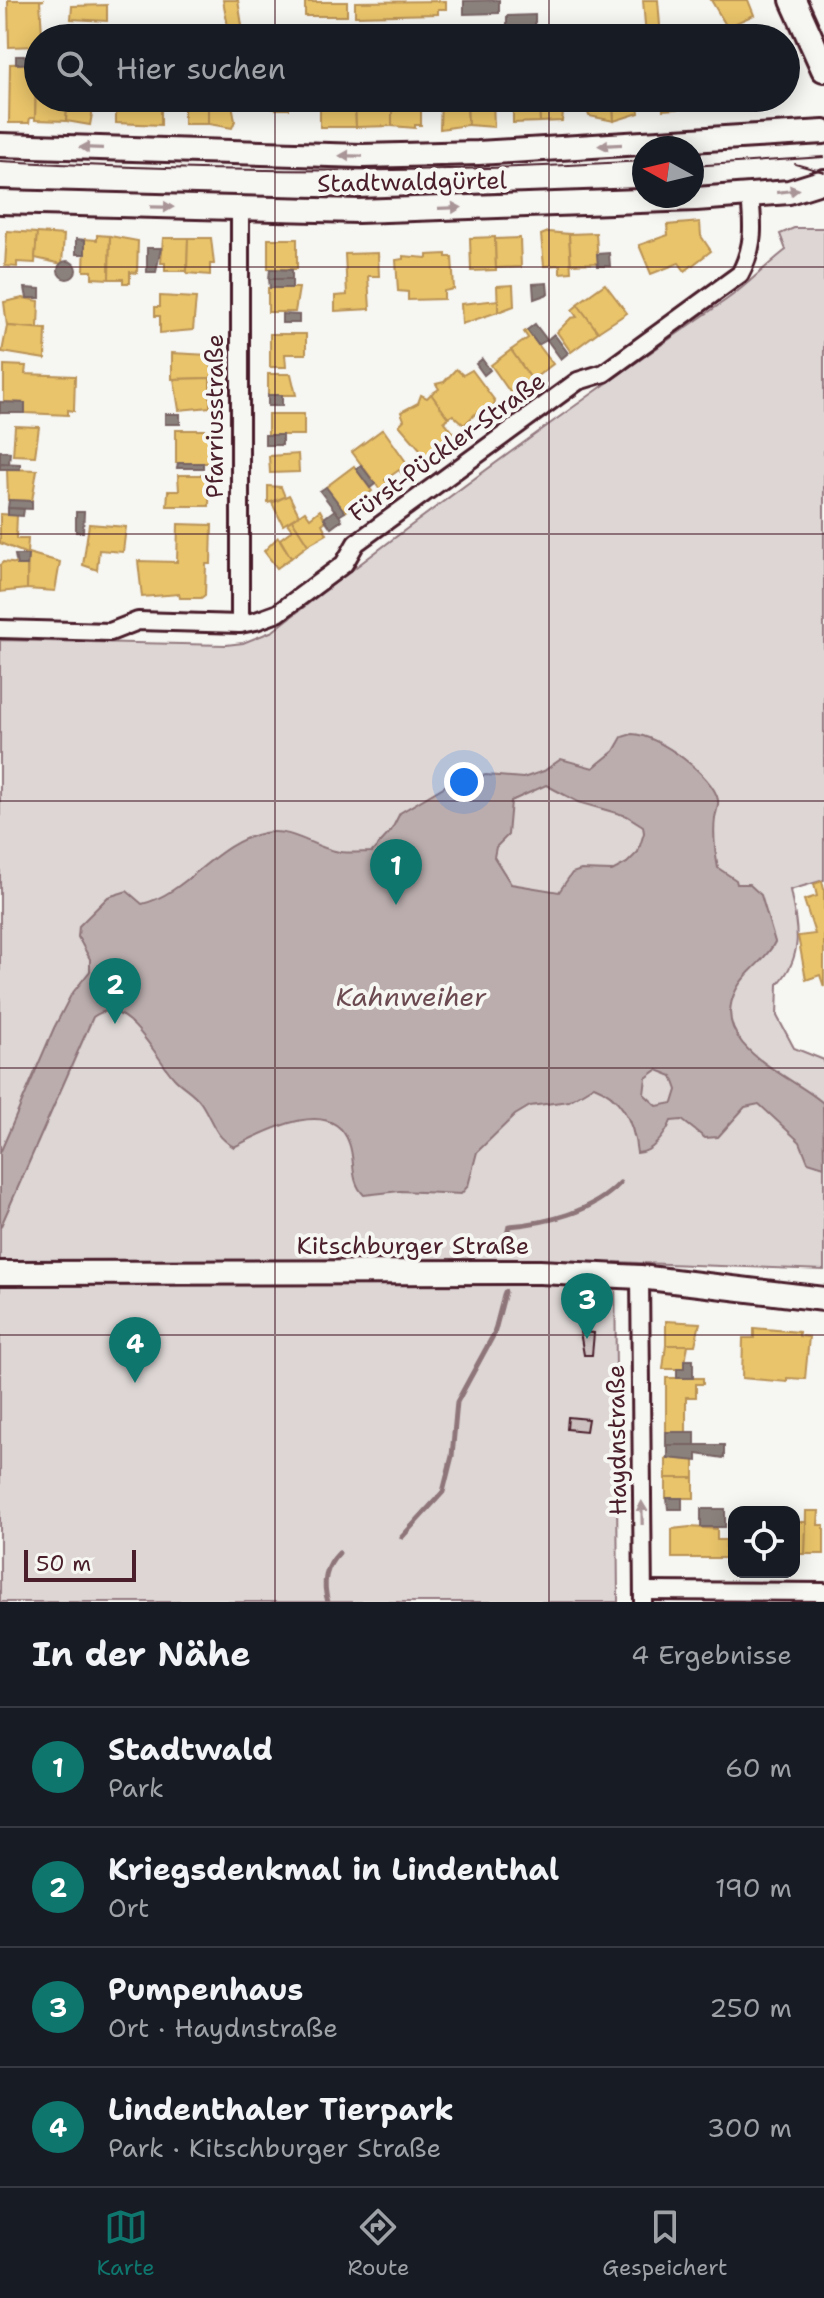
<!DOCTYPE html>
<html lang="de">
<head>
<meta charset="utf-8">
<style>
	:root { --surface:#171b24; --page:#242831; --text:#f1f3f6; --muted:#9ea1a6; --line:#363941; --accent:#0f766e }
	body { margin:0; font-family:"Shantell Sans",sans-serif; background:var(--page); color:var(--text) }
	.controls { position:absolute; right:24px; bottom:24px; display:grid; overflow:hidden; border-radius:16px; box-shadow:0 4px 20px #0003 }
	.controls button { width:72px; height:72px; display:grid; place-items:center; padding:0; border:0; border-bottom:2px solid var(--line); background:var(--surface); color:var(--text); font:40px sans-serif }
	.compass { position:absolute; left:632px; top:136px; width:72px; height:72px; border-radius:50%; background:var(--surface); box-shadow:0 4px 20px #0003; rotate:278deg }
	.scale { position:absolute; left:24px; bottom:20px; width:112px; box-sizing:border-box; padding-left:8px; border:4px solid #4a1f2b; border-top:0; font-size:22px; line-height:28px; white-space:nowrap; color:#4a1f2b; -webkit-text-stroke:6px #f6f6f2; paint-order:stroke }
	.you { position:absolute; left:464px; top:782px; width:28px; height:28px; margin:-20px; border:6px solid #fff; border-radius:50%; background:#1a73e8; box-shadow:0 0 0 12px #1a73e833 }
	.badge { display:grid; place-items:center; width:52px; height:52px; border-radius:50%; background:var(--accent); color:#fff; font-size:26px; font-weight:700 }
	.pin { position:absolute; translate:-50% -66px; filter:drop-shadow(0 2px 4px #0008) }
	.pin::after { content:''; position:absolute; top:42px; width:28px; height:24px; background:inherit; clip-path:polygon(0 0,100% 0,50% 100%) }
	.list { margin:0; padding:0; list-style:none }
	h2 { display:flex; justify-content:space-between; align-items:center; height:104px; margin:0; padding:0 32px; font-size:34px }
	h2 small { font-size:26px; font-weight:400; color:var(--muted) }
	.list li { display:grid; grid-template-columns:52px 1fr auto; gap:24px; align-items:center; box-sizing:border-box; height:120px; padding:0 32px; border-top:2px solid var(--line) }
	.list b { display:block; font-size:30px; white-space:nowrap }
	.list p { margin:0; font-size:26px; white-space:nowrap; color:var(--muted) }
	.list em { font-size:26px; font-style:normal; color:var(--muted) }
	.icon { flex:none; width:44px; height:44px; fill:none; stroke:currentColor; stroke-width:2; stroke-linecap:round; stroke-linejoin:round }
	.map { position:relative; flex:none; width:824px; height:1602px; overflow:hidden }
	.search { position:absolute; background:var(--surface); box-shadow:0 4px 20px #0003; left:24px; right:24px; top:24px; height:88px; display:flex; align-items:center; gap:20px; box-sizing:border-box; padding:0 28px; border-radius:44px; color:var(--muted); font-size:30px }
	.sheet { height:584px; background:var(--surface) }
	nav { display:flex; justify-content:space-around; align-items:center; box-sizing:border-box; height:112px; border-top:2px solid var(--line); background:var(--surface); font-size:22px; color:var(--muted) }
	nav a { display:grid; justify-items:center; gap:4px }
	nav .on { color:var(--accent) }
	.map>svg:first-child { display:block }
	.green { fill:#ddd6d5; stroke:#947a80; stroke-width:2 }
	.water { fill:#bbadae; stroke:#8e747a; stroke-width:2; fill-rule:evenodd }
	.homes { fill:#e9c46a; stroke:#b99257; stroke-width:2 }
	.industry { fill:#8a817c; stroke:#776464; stroke-width:2 }
	.lines { fill:none; stroke-linecap:round; stroke-linejoin:round }
	.stream { stroke:#8e747a; stroke-width:5 }
	.building { fill:#ccc1c0; stroke:#4a1f2b; stroke-width:2 }
	.street-casing { stroke:#4a1f2b; stroke-width:22 }
	.secondary-casing { stroke:#4a1f2b; stroke-width:28 }
	.primary-casing { stroke:#4a1f2b; stroke-width:30 }
	.street { stroke:#f6f6f2; stroke-width:16 }
	.secondary { stroke:#f6f6f2; stroke-width:22 }
	.primary { stroke:#f6f6f2; stroke-width:24 }
	.tram { stroke:#4a1f2b; stroke-width:2 }
	.oneway { fill:#a99598 }
	.grid { fill:none; stroke:#4a1f2b; stroke-width:2; stroke-opacity:0.55 }
	.labels { text-anchor:middle; dominant-baseline:central; stroke-width:8; stroke-linejoin:round; paint-order:stroke }
	.street-label { font-size:24px; fill:#4a1f2b; stroke:#f6f6f2 }
	.water-label { font-size:26px; font-style:italic; fill:#6c4a52; stroke:#f6f6f2 }
</style>
</head>
<body>
<div class="map">
<svg width="824" height="1602" viewBox="0 0 824 1602">
	<rect width="100%" height="100%" fill="#f6f6f2"/>
	<filter id="ink" filterUnits="userSpaceOnUse"><feTurbulence type="fractalNoise" baseFrequency=".0125" numOctaves="2"/><feDisplacementMap in="SourceGraphic" scale="16" xChannelSelector="R" yChannelSelector="G"/><feConvolveMatrix kernelMatrix="1 2 1 2 8 2 1 2 1" color-interpolation-filters="sRGB"/></filter>
	<g filter="url(#ink)">
		<path class="green" d="M 794,228 L 824,228 L 824,880 L 790,890 C 797,925 805,955 778,984 L 777,1016 L 794,1048 L 824,1060 L 824,1270 L 615,1262 L 618,1602 L 0,1602 L 0,640 L 226,645 L 243,643 L 273,631 C 420,516 572,406 726,300 C 748,285 765,266 786,250 L 780,234 Z"/>
		<path class="water" d="M 632,734 C 657,734 714,776 718,800 C 719,805 716,812 715,818 C 713,834 715,852 718,868 L 736,880 L 737,884 L 749,884 L 761,895 L 775,942 C 766,961 745,971 736,990 C 707,1047 792,1075 823,1103 L 824,1167 L 808,1162 L 800,1142 L 759,1104 L 745,1107 L 718,1137 L 705,1138 L 682,1120 L 671,1121 C 666,1134 652,1153 637,1153 C 634,1124 623,1097 594,1086 L 569,1101 L 530,1106 L 515,1115 L 477,1152 L 468,1186 L 461,1194 L 400,1191 L 364,1195 C 349,1180 356,1161 349,1143 C 332,1094 262,1133 234,1147 C 214,1136 213,1121 201,1103 C 194,1092 182,1087 174,1078 C 156,1059 126,992 93,1017 L 0,1228 L 0,1153 L 54,1028 L 71,995 L 90,971 L 90,959 L 78,937 L 79,926 L 108,897 L 127,891 L 142,904 C 188,893 215,842 264,833 C 292,828 309,845 335,851 C 346,854 360,852 372,852 L 391,831 L 400,813 L 452,782 L 486,775 L 523,778 L 544,771 L 561,759 L 593,768 L 614,751 L 622,737 ZM 546,785 L 578,802 L 627,816 L 643,826 L 644,833 L 638,852 L 627,863 L 612,871 L 581,870 L 572,873 L 559,892 L 511,884 L 494,857 L 496,847 L 508,835 L 511,801 ZM 657,1070 L 672,1076 L 677,1090 L 673,1103 L 657,1106 L 644,1094 L 646,1078 Z"/>
		<g class="homes">
			<polygon points="8,0 44,0 40,1 42,34 45,38 38,38 38,46 9,47"/>
			<polygon points="223,0 238,0 244,38 230,38"/>
			<polygon points="643,0 658,0 661,38 646,38"/>
			<polygon points="711,0 748,0 754,15 727,27"/>
			<polygon points="446,1 446,9 438,9 438,14 355,16 355,2"/>
			<rect x="305" y="2" width="42" height="14"/>
			<polygon points="107,5 107,21 71,19 72,6"/>
			<polygon points="36,63 35,118 30,118 29,123 9,123 10,64"/>
			<polygon points="786,89 786,100 781,105 747,106 786,98"/>
			<polygon points="36,91 38,98 68,98 66,121 35,120"/>
			<polygon points="68,98 95,98 90,125 66,121"/>
			<polygon points="116,98 161,98 161,125 116,123"/>
			<rect x="184" y="98" width="24" height="26"/>
			<polygon points="208,98 231,98 235,121 232,128 208,124"/>
			<polygon points="252,98 274,98 275,109 252,104"/>
			<polygon points="274,98 299,98 299,103 289,104 289,109 275,109"/>
			<polygon points="320,98 355,98 356,127 320,127"/>
			<polygon points="355,98 392,98 392,126 356,127"/>
			<polygon points="392,98 421,99 421,125 415,125 415,128 392,126"/>
			<polygon points="441,98 467,98 468,125 440,129"/>
			<polygon points="467,98 493,98 494,127 468,125"/>
			<polygon points="513,98 539,98 540,122 513,123"/>
			<polygon points="539,98 565,98 562,121 540,122"/>
			<polygon points="583,98 613,98 614,121 589,116"/>
			<polygon points="613,98 642,98 642,103 638,104 639,113 614,121"/>
			<polygon points="662,98 700,98 701,107 663,110"/>
			<polygon points="700,98 735,98 736,104 701,107"/>
			<polygon points="735,98 774,98 774,101 736,104"/>
			<polygon points="700,222 701,236 711,251 685,271 679,263 651,274 639,245 668,235 667,225"/>
			<polygon points="7,231 37,233 35,263 17,262 17,267 5,266"/>
			<polygon points="548,232 569,234 571,272 560,273 560,265 544,266 541,235"/>
			<polygon points="37,233 64,235 62,264 35,258"/>
			<polygon points="596,233 598,263 571,264 569,234"/>
			<polygon points="97,235 110,236 109,279 92,278 92,271 84,271 85,239 97,240"/>
			<polygon points="110,236 138,241 137,273 130,272 130,283 123,283 123,279 109,279"/>
			<polygon points="495,237 496,270 471,271 470,238"/>
			<polygon points="163,238 188,238 187,271 165,271 165,263 161,263"/>
			<polygon points="188,238 211,238 214,264 210,264 210,275 187,273"/>
			<polygon points="520,238 521,267 496,268 495,239"/>
			<rect x="268" y="239" width="29" height="30"/>
			<polygon points="378,253 379,276 368,276 370,309 335,311 335,296 347,295 345,254"/>
			<polygon points="446,254 446,257 452,257 454,289 444,291 444,299 408,300 408,292 398,291 396,260 403,259 403,256 427,258 427,255"/>
			<polygon points="605,284 627,313 598,332 577,304"/>
			<polygon points="513,285 514,306 498,312 497,286"/>
			<polygon points="268,288 299,288 295,312 268,312"/>
			<polygon points="160,296 196,298 193,330 160,333 160,316 155,316 155,307 160,307"/>
			<polygon points="23,298 39,301 38,328 7,326 4,302"/>
			<polygon points="498,300 498,312 462,324 461,304"/>
			<polygon points="578,305 598,332 571,352 557,332 571,318 577,317 572,310"/>
			<polygon points="7,326 46,329 45,359 2,352"/>
			<polygon points="527,330 553,364 532,380 511,350 528,338 524,332"/>
			<polygon points="270,334 306,334 306,354 285,354 286,367 270,367"/>
			<polygon points="511,350 532,380 512,395 491,365"/>
			<polygon points="172,353 209,355 213,374 210,378 172,379"/>
			<polygon points="4,365 26,366 25,374 75,376 74,411 68,410 68,415 25,413 25,403 4,402"/>
			<polygon points="456,369 463,375 472,370 495,401 494,406 477,412 464,425 453,415 448,418 431,394 439,389 436,384 444,382"/>
			<polygon points="268,374 291,374 296,395 268,395"/>
			<polygon points="210,378 210,407 179,410 174,379"/>
			<polygon points="431,394 448,418 444,421 453,432 452,437 439,442 426,456 399,425 404,420 401,412 418,403 421,395 427,398"/>
			<rect x="268" y="414" width="36" height="21"/>
			<polygon points="15,426 39,427 35,456 13,455"/>
			<polygon points="383,429 411,469 403,475 399,470 385,480 389,485 381,491 352,452"/>
			<rect x="176" y="430" width="35" height="33"/>
			<polygon points="298,454 299,472 270,473 269,456"/>
			<polygon points="354,466 372,491 345,512 326,487"/>
			<polygon points="7,469 37,470 32,501 8,500"/>
			<polygon points="178,475 210,475 209,506 167,506 168,491 179,491"/>
			<polygon points="268,486 281,487 285,497 268,503"/>
			<polygon points="289,495 299,515 283,525 272,503"/>
			<polygon points="320,510 326,521 322,524 327,534 308,545 292,520 305,511 310,518"/>
			<polygon points="0,514 17,515 16,539 28,539 27,554 0,543"/>
			<polygon points="292,520 308,545 291,558 280,539 292,530 287,523"/>
			<polygon points="89,524 126,527 123,552 99,550 97,570 83,565"/>
			<polygon points="178,524 212,525 211,564 206,564 205,595 201,598 180,598 179,594 142,597 138,561 177,562"/>
			<polygon points="278,537 291,558 277,568 264,551"/>
			<polygon points="28,553 60,562 55,591 27,589"/>
			<polygon points="3,562 27,565 27,589 0,592 0,565"/>
			<polygon points="822,881 824,889 824,987 820,975 806,980 798,936 815,934 804,900 817,896 814,884"/>
			<polygon points="666,1321 700,1323 695,1345 666,1345"/>
			<polygon points="754,1328 799,1332 799,1336 809,1337 805,1379 787,1378 787,1382 742,1378 743,1338 754,1338"/>
			<polygon points="666,1345 688,1345 684,1369 663,1369"/>
			<polygon points="666,1378 703,1378 703,1384 696,1384 696,1397 686,1397 686,1432 666,1432"/>
			<rect x="666" y="1458" width="28" height="20"/>
			<rect x="666" y="1478" width="28" height="20"/>
			<polygon points="806,1511 819,1511 818,1525 824,1525 824,1554 805,1554"/>
			<polygon points="794,1522 806,1522 805,1554 794,1554"/>
			<polygon points="690,1527 717,1529 717,1540 726,1540 725,1558 672,1558 672,1529"/>
		</g>
		<g class="industry">
			<polygon points="499,0 499,13 464,14 464,1"/>
			<polygon points="535,15 535,28 507,28 507,16"/>
			<polygon points="16,56 36,56 36,63 16,64"/>
			<polygon points="76,239 85,240 85,254 76,254"/>
			<polygon points="147,248 161,248 156,272 147,272"/>
			<polygon points="609,253 610,266 598,266 597,254"/>
			<circle cx="67" cy="270" r="9"/>
			<polygon points="270,269 292,270 292,279 269,279"/>
			<polygon points="269,279 292,279 292,288 270,288"/>
			<polygon points="547,283 548,294 534,299 533,284"/>
			<polygon points="25,288 40,289 40,298 27,298"/>
			<polygon points="282,314 299,315 299,323 282,323"/>
			<polygon points="535,324 547,340 538,345 527,330"/>
			<polygon points="554,334 568,353 561,359 547,340"/>
			<polygon points="482,359 490,370 484,375 476,364"/>
			<rect x="268" y="395" width="14" height="11"/>
			<polygon points="0,402 25,403 25,413 0,413"/>
			<rect x="165" y="414" width="15" height="10"/>
			<rect x="265" y="435" width="17" height="10"/>
			<polygon points="0,451 10,452 9,464 0,463"/>
			<polygon points="0,463 20,464 20,469 0,469"/>
			<polygon points="178,463 203,463 203,468 177,468"/>
			<polygon points="361,465 375,484 370,488 356,469"/>
			<polygon points="326,487 345,512 339,516 320,491"/>
			<polygon points="9,500 32,501 32,509 8,508"/>
			<polygon points="8,508 24,509 23,516 8,515"/>
			<polygon points="335,510 342,520 331,528 324,518"/>
			<polygon points="76,512 84,512 83,532 76,532"/>
			<polygon points="15,555 28,555 27,565 17,565"/>
			<polygon points="684,1360 693,1360 693,1378 677,1378 677,1369 684,1369"/>
			<polygon points="666,1432 695,1432 695,1445 666,1446"/>
			<polygon points="668,1445 724,1445 724,1458 697,1454 697,1461 668,1458"/>
			<polygon points="667,1498 682,1498 682,1509 668,1509"/>
			<rect x="701" y="1509" width="24" height="18"/>
		</g>
		<g class="lines">
			<g class="stream">
				<path d="M 504,1247 L 509,1226 C 547,1223 593,1212 620,1183"/>
				<polyline points="402,1537 443,1492 452,1456 457,1402 494,1334 505,1292"/>
				<path d="M 328,1602 C 322,1583 325,1567 339,1553"/>
			</g>
		</g>
		<g class="building">
			<polygon points="580,1332 594,1333 592,1355 584,1355"/>
			<polygon points="568,1417 588,1419 586,1431 567,1429"/>
		</g>
		<g class="lines">
			<defs>
				<g id="street">
					<polyline points="240,624 240,209"/>
					<path d="M 0,629 L 110,632 L 138,621 L 240,624 L 256,621 L 278,613 L 344,564 L 356,543 L 578,381 L 604,373 L 740,274 C 755,246 753,225 750,195"/>
					<polyline points="640,1277 643,1602"/>
					<polyline points="643,1591 824,1592"/>
				</g>
				<g id="secondary">
					<polyline points="0,145 363,156 478,153 824,132"/>
					<polyline points="0,202 358,211 696,199 789,192 824,181"/>
					<polyline points="0,1273 540,1272 640,1277 824,1299"/>
				</g>
				<polyline id="primary" points="793,0 824,69"/>
			</defs>
			<use href="#street" class="street-casing"/>
			<use href="#secondary" class="secondary-casing"/>
			<use href="#primary" class="primary-casing"/>
			<use href="#street" class="street"/>
			<use href="#secondary" class="secondary"/>
			<use href="#primary" class="primary"/>
			<g class="tram">
				<path d="M 0,161 C 214,173 430,174 644,161"/>
				<polyline points="795,164 824,172"/>
				<polyline points="692,166 824,157"/>
			</g>
		</g>
		<defs><path id="oneway-solid" d="M-6-.8H1V-3.2L6.5 0L1 3.2V.8H-6Z" transform="scale(2)"/></defs>
		<g class="oneway">
			<use href="#oneway-solid" transform="translate(610 145) rotate(177)"/>
			<use href="#oneway-solid" transform="translate(91 148) rotate(-178)"/>
			<use href="#oneway-solid" transform="translate(351 156) rotate(-179)"/>
			<use href="#oneway-solid" transform="translate(788 191) rotate(-8)"/>
			<use href="#oneway-solid" transform="translate(162 207) rotate(1)"/>
			<use href="#oneway-solid" transform="translate(450 208) rotate(-2)"/>
			<use href="#oneway-solid" transform="translate(642 1513) rotate(-91)"/>
		</g>
	</g>
	<path class="grid" d="M 275,0 L 275,38M 549,0 L 549,38M 275,98 L 275,1602M 549,98 L 549,1602M 0,267 L 824,267M 0,534 L 824,534M 0,801 L 824,801M 0,1068 L 824,1068M 0,1335 L 824,1335"/>
	<g class="labels">
		<g class="street-label">
			<text transform="translate(412 182) rotate(-1)">Stadtwaldgürtel</text>
			<text transform="translate(215 416) rotate(-90)">Pfarriusstraße</text>
			<text transform="translate(447 447) rotate(-36)">Fürst-Pückler-Straße</text>
			<text x="413" y="1246">Kitschburger Straße</text>
			<text transform="translate(617 1440) rotate(-91)">Haydnstraße</text>
		</g>
		<g class="water-label">
			<text x="411" y="996">Kahnweiher</text>
		</g>
	</g>
</svg>
<div class="controls">
<button><svg class="icon" aria-label="locate" viewBox="0 0 24 24"><circle cx="12" cy="12" r="6"/><path d="M12 2v4M12 18v4M2 12h4M18 12h4"/></svg></button>
</div>
<svg class="compass" viewBox="-18 -18 36 36"><path d="M0-13l5 13h-10z" fill="#e53935"/><path d="M0 13l5-13h-10z" fill="#9ea1a6"/></svg>
<div class="scale">50 m</div>
<div class="you"></div>
<div class="pin badge" style="left:396px;top:905px">1</div>
<div class="pin badge" style="left:115px;top:1024px">2</div>
<div class="pin badge" style="left:587px;top:1339px">3</div>
<div class="pin badge" style="left:135px;top:1383px">4</div>
<div class="search"><svg class="icon" aria-label="search" viewBox="0 0 24 24"><circle cx="10" cy="10" r="6"/><path d="M15 15l6 6"/></svg>Hier suchen</div>
</div>
<section class="sheet">
<h2>In der Nähe<small>4 Ergebnisse</small></h2>
<ul class="list">
<li><span class="badge">1</span><div><b>Stadtwald</b><p>Park</p></div><em>60 m</em></li>
<li><span class="badge">2</span><div><b>Kriegsdenkmal in Lindenthal</b><p>Ort</p></div><em>190 m</em></li>
<li><span class="badge">3</span><div><b>Pumpenhaus</b><p>Ort · Haydnstraße</p></div><em>250 m</em></li>
<li><span class="badge">4</span><div><b>Lindenthaler Tierpark</b><p>Park · Kitschburger Straße</p></div><em>300 m</em></li>
</ul>
</section>
<nav>
<a class="on"><svg class="icon" aria-label="map" viewBox="0 0 24 24"><path d="M3 6l6-2 6 2 6-2v14l-6 2-6-2-6 2zM9 4v14M15 6v14"/></svg>Karte</a>
<a><svg class="icon" aria-label="directions" viewBox="0 0 24 24"><path d="M12 3l9 9-9 9-9-9zM9 14v-3h6M13 9l2 2-2 2"/></svg>Route</a>
<a><svg class="icon" aria-label="saved" viewBox="0 0 24 24"><path d="M7 4h10v16l-5-4-5 4z"/></svg>Gespeichert</a>
</nav>
</body>
</html>
